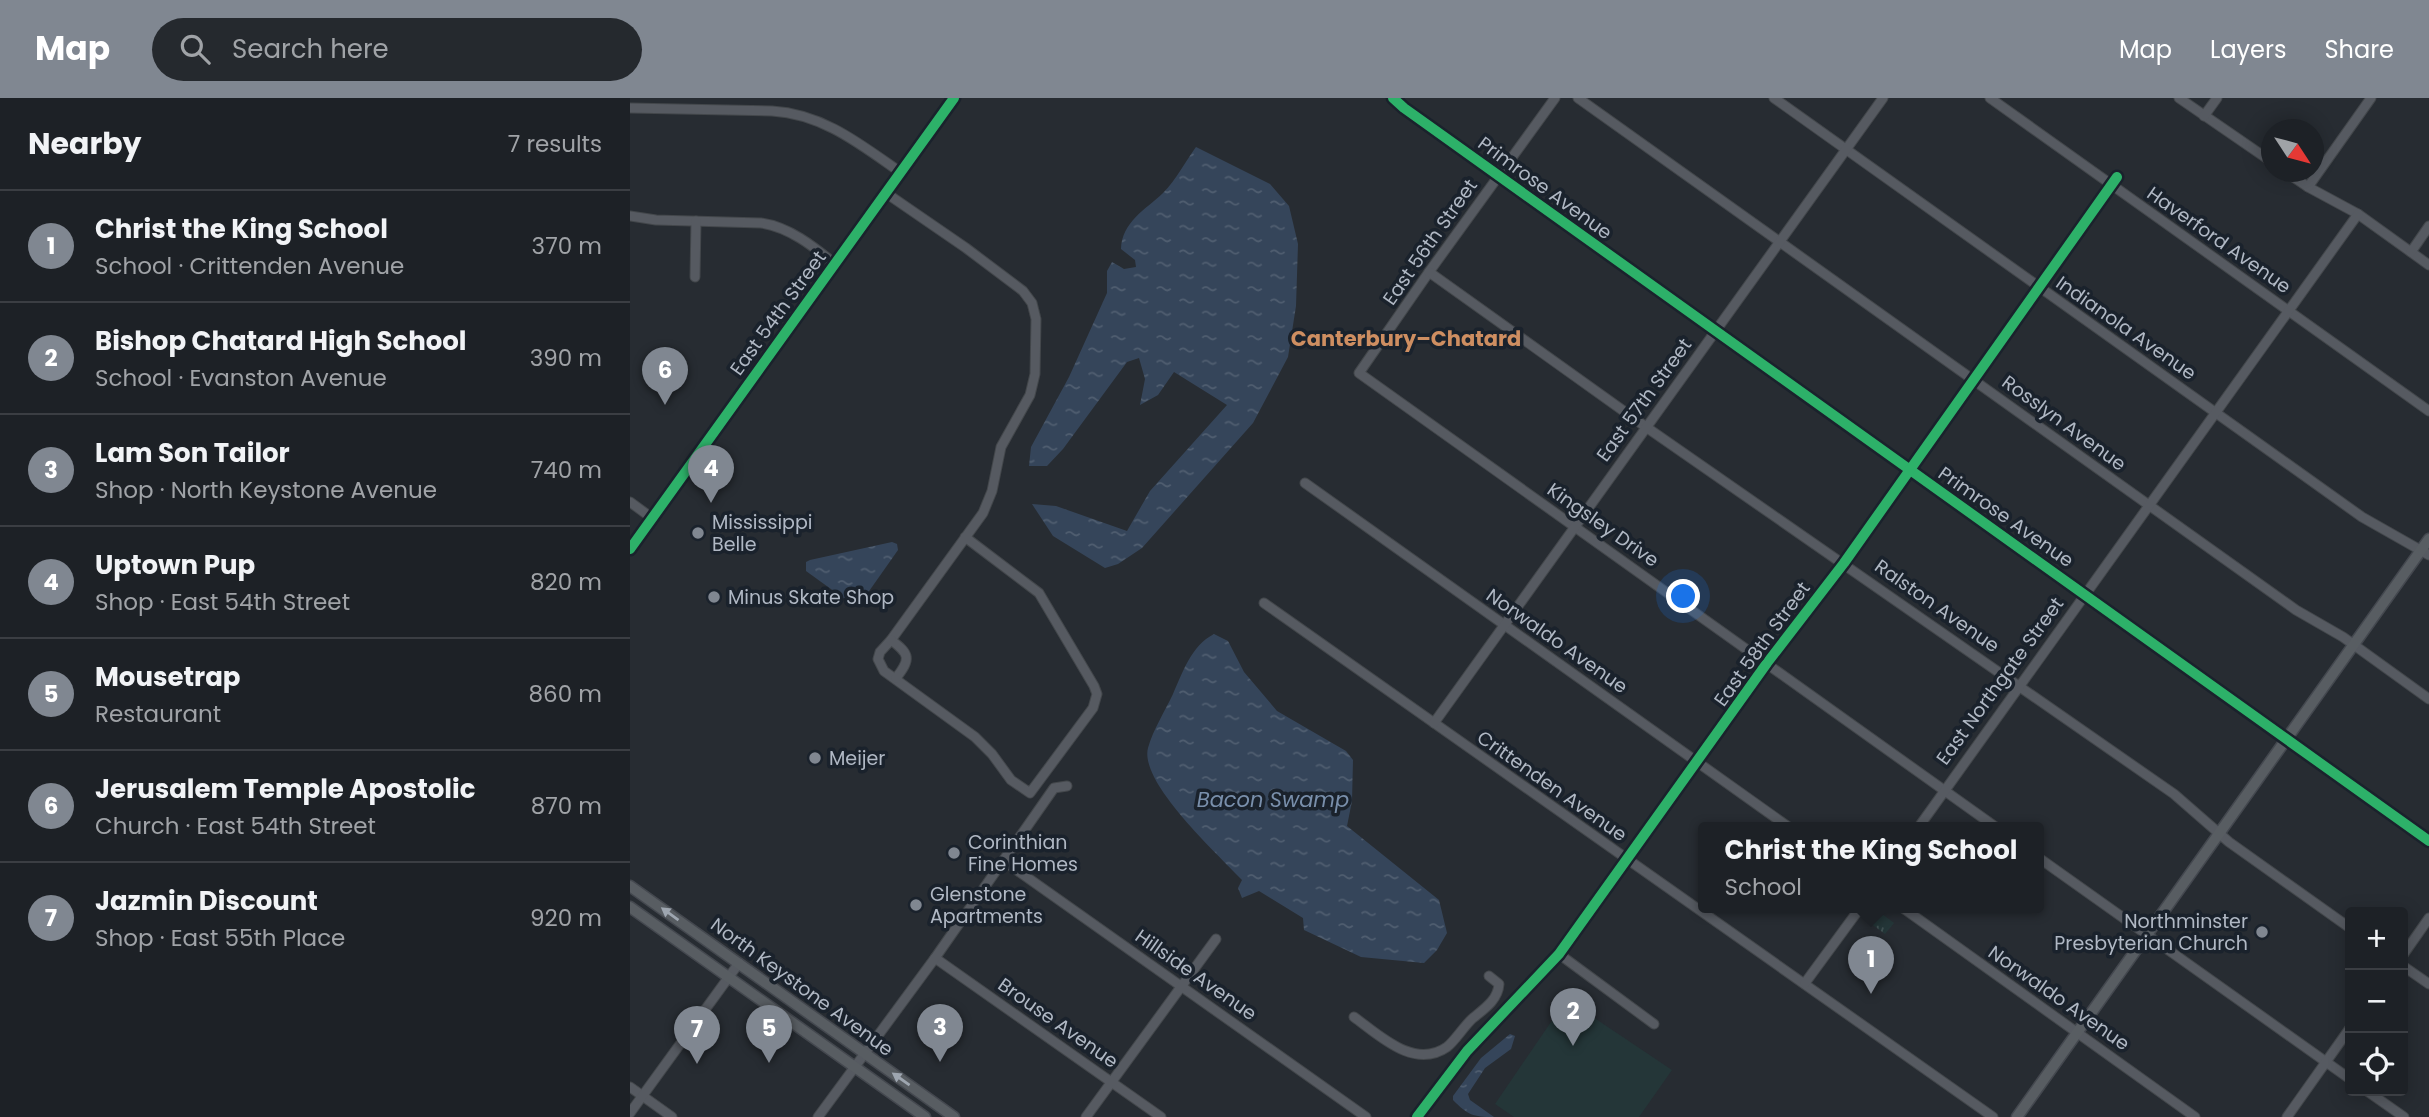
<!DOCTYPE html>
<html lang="en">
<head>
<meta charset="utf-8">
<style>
	:root { --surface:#1d2126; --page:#25292e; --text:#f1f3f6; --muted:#a0a3a7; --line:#3b3e43; --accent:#808791 }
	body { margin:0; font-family:Poppins,sans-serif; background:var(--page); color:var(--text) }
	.controls { position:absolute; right:21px; bottom:21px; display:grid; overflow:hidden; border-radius:7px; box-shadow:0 4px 18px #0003 }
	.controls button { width:63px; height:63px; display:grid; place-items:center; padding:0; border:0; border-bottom:2px solid var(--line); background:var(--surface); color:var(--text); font:35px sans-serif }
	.compass { position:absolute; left:1631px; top:21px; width:63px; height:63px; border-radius:50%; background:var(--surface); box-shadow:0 4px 18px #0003; rotate:126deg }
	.you { position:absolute; left:1054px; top:499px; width:24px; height:24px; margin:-18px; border:5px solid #fff; border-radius:50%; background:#1a73e8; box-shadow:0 0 0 10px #1a73e833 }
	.badge { display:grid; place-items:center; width:46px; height:46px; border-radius:50%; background:var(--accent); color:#fff; font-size:23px; font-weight:700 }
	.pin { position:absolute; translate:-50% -58px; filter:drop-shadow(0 2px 4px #0008) }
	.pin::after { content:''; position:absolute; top:37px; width:24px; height:21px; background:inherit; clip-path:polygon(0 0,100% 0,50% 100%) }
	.popup { position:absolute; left:1068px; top:724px; width:346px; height:91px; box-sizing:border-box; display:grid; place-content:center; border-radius:7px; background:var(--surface); filter:drop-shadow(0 2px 5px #0005); font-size:23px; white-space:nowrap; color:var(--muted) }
	.popup b { font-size:26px; color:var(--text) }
	.popup::after { content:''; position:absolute; left:50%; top:100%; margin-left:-14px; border:14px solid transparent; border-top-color:var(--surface) }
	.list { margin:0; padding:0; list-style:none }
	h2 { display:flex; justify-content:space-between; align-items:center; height:91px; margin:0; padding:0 28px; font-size:30px }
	h2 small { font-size:23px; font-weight:400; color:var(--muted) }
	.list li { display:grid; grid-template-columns:46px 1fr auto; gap:21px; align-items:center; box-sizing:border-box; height:112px; padding:0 28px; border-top:2px solid var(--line) }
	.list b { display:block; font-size:26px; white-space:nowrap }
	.list p { margin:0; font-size:23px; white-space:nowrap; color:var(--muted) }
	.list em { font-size:23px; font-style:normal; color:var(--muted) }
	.icon { flex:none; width:38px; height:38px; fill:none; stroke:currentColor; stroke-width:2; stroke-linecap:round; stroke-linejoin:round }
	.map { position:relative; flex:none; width:1799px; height:1019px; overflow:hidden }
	header { display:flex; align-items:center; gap:42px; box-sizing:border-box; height:98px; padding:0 35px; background:var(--accent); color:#fff }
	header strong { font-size:33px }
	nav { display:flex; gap:38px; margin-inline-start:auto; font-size:24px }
	.search { width:490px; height:63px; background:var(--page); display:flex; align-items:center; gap:18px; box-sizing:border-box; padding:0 24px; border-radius:38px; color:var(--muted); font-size:26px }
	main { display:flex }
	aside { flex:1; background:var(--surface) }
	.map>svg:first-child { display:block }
	.grass { fill:url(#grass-tufts) }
	.pitch { fill:#243638 }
	.water { fill:url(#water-ripples) }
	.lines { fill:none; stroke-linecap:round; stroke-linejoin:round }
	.minor-casing { stroke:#43474b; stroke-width:11 }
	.major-casing { stroke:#44484f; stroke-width:13 }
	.minor { stroke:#565a61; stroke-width:9 }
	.major { stroke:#585d62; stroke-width:10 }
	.cycleway-casing { stroke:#1a222c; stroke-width:15 }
	.cycleway { stroke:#2db169; stroke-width:10 }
	.oneway { fill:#9ea6b0 }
	.poi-dot { fill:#808791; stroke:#1a222c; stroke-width:2.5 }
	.labels { text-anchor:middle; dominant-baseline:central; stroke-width:7; stroke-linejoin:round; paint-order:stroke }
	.street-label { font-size:19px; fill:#b0b8c4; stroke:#1a222c }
	.poi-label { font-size:19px; fill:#b0b8c4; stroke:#1a222c; text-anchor:start }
	.neighbourhood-label { font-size:21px; font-weight:bold; fill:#ce8e61; stroke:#1a222c }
	.water-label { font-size:21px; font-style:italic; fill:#798fab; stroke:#1a222c }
</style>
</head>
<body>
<header>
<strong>Map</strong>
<div class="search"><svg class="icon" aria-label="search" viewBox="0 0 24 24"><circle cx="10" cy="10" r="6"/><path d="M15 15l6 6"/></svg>Search here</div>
<nav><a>Map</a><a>Layers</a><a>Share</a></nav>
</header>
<main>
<aside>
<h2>Nearby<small>7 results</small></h2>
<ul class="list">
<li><span class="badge">1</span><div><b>Christ the King School</b><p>School · Crittenden Avenue</p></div><em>370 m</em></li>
<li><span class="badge">2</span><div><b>Bishop Chatard High School</b><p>School · Evanston Avenue</p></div><em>390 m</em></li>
<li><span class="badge">3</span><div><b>Lam Son Tailor</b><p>Shop · North Keystone Avenue</p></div><em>740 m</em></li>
<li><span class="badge">4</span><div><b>Uptown Pup</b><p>Shop · East 54th Street</p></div><em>820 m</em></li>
<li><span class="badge">5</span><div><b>Mousetrap</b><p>Restaurant</p></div><em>860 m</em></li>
<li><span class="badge">6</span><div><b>Jerusalem Temple Apostolic</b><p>Church · East 54th Street</p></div><em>870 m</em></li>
<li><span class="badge">7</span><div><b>Jazmin Discount</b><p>Shop · East 55th Place</p></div><em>920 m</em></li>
</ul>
</aside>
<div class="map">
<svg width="1799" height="1019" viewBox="0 0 1799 1019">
	<defs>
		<pattern id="grass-tufts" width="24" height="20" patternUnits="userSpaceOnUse" patternTransform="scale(1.75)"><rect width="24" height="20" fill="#243638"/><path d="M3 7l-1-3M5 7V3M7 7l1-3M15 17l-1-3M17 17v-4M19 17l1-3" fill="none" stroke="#415153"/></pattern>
		<pattern id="water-ripples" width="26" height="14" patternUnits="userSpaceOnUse" patternTransform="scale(1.75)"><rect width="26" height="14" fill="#35455a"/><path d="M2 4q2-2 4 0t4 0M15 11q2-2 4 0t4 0" fill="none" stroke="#505e70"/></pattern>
	</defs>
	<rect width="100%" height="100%" fill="#272c32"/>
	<polygon class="grass" points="1244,810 1264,825 1255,836 1236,822"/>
	<polygon class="pitch" points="934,905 942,905 1042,972 1009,1019 884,1019 865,1006"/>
	<g class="water">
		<path d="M 566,49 L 640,86 L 659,108 L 668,146 L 666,208 L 658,259 L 623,325 L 512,450 L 488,466 L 475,470 L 423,438 L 402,406 L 426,408 L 497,433 L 520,393 L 597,307 L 544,274 L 528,297 L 510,307 L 515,281 L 509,260 L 497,264 L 433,351 L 417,368 L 399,368 L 401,349 L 439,279 L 477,195 L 477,173 L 482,164 L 494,171 L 506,169 L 505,162 L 491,151 C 492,124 515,112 533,95 C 546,82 555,64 566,49 Z"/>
		<polygon points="262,444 267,446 268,452 230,506 223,507 176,473 176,464 180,462"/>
		<path d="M 584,536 L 598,543 L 614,574 L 647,613 L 716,653 L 723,662 L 722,703 L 717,728 L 809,802 L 817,835 L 807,852 L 794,865 L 731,859 L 674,832 L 673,820 L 629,793 L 612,800 L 608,790 L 612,782 C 589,757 509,685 518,650 C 523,632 535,613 543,596 C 553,574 561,548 584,536 Z"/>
		<path d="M 880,936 L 885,938 L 881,951 L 855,970 L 838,996 L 840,1002 L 864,1019 C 843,1019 838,1017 823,1002 L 823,998 L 851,960 Z"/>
	</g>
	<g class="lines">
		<defs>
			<g id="minor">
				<polyline points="763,0 774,10 1799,743"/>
				<polyline points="925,0 799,174 729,275 1367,730"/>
				<polyline points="948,0 1666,512 1713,539 1799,601"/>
				<polyline points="1144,0 1732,419 1799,457"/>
				<polyline points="1360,0 1799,313"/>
				<polyline points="1549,0 1642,64"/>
				<path d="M 0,10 L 142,13 C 193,16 230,46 270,74"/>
				<polyline points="1574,18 1587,0"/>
				<polyline points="1656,74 1678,89 1728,116 1799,167"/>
				<polyline points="1678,89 1741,0"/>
				<polyline points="256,95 336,150 393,193 402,205 406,221 405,276 400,297 371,349 362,393 353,415 261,542 250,554 248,561 254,573 345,639 362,656 381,682 400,695 463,610 467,596 464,588 409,495 335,439"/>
				<path d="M 0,118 L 26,122 L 131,125 C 159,129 183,148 205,166"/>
				<polyline points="1781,154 1799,128"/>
				<polyline points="799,174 1016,329 1544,696 1599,744 1720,830"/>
				<polyline points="65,179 66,123"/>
				<polyline points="675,385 1160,730"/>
				<polyline points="0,404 22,420"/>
				<polyline points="0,451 324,0"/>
				<polyline points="634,505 1363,1019"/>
				<path d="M 261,542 C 280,556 281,561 266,580"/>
				<polyline points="804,625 1253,0"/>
				<polyline points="1288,730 1728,116"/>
				<polyline points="1409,760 1720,981"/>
				<polyline points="374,763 736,1019"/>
				<polyline points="1273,810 1565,1019"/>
				<polyline points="929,856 1024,926"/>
				<polyline points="1773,857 1799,820"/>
				<polyline points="305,860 531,1019"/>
				<polyline points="1773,868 1799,886"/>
				<polyline points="1175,885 1230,810"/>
				<path d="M 724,919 C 749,937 784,972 817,949 C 825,943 834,928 843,920 C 854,911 868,902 869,886 L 859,878"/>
				<polyline points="0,989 42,1019"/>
				<polyline points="1737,993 1774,1019"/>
				<polyline points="0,1015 109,865"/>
				<polyline points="188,1019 305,860 424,690 437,688"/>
				<polyline points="456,1019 586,841"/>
				<polyline points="787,1019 837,953 929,856 1137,565 1214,465 1487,79"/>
				<polyline points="1657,1019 1720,930"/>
			</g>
			<g id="major">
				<polyline points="0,788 324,1019"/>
				<polyline points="0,809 295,1019"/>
				<polyline points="1387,1019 1799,441"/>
			</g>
		</defs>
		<use href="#minor" class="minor-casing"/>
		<use href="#major" class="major-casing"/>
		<use href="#minor" class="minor"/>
		<use href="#major" class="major"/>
		<defs>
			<g id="cycleway">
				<polyline points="763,0 774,10 1799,743"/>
				<polyline points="0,451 324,0"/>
				<polyline points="787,1019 837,953 929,856 1137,565 1214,465 1487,79"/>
			</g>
		</defs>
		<use href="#cycleway" class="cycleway-casing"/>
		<use href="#cycleway" class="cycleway"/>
	</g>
	<defs><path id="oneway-solid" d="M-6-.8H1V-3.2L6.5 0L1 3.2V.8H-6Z" transform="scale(1.75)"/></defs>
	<g class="oneway">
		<use href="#oneway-solid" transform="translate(40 816) rotate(-144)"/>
		<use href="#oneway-solid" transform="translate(271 981) rotate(-145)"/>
	</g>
	<g class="poi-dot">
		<circle cx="68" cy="435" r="7"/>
		<circle cx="84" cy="499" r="7"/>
		<circle cx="185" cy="660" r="7"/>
		<circle cx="324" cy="755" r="7"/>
		<circle cx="286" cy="807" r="7"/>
		<circle cx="1632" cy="834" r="7"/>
	</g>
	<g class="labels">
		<g class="street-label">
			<text transform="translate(915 90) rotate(36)">Primrose Avenue</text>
			<text transform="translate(1589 142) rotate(35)">Haverford Avenue</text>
			<text transform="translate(800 144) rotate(-55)">East 56th Street</text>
			<text transform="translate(148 215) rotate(-54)">East 54th Street</text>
			<text transform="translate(1496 230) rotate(35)">Indianola Avenue</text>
			<text transform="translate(1014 302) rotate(-54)">East 57th Street</text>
			<text transform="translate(1434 325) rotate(36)">Rosslyn Avenue</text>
			<text transform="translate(1376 419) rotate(35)">Primrose Avenue</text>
			<text transform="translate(973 427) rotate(35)">Kingsley Drive</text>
			<text transform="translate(1307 508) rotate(35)">Ralston Avenue</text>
			<text transform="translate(927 543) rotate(35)">Norwaldo Avenue</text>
			<text transform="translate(1132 546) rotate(-54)">East 58th Street</text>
			<text transform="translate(1370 583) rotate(-54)">East Northgate Street</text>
			<text transform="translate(922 688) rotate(35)">Crittenden Avenue</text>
			<text transform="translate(566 877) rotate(35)">Hillside Avenue</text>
			<text transform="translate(172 889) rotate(36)">North Keystone Avenue</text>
			<text transform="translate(1429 900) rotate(35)">Norwaldo Avenue</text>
			<text transform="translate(428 925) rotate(35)">Brouse Avenue</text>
		</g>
		<g class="poi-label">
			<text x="82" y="424">Mississippi<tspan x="82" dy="22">Belle</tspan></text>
			<text x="98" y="499">Minus Skate Shop</text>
			<text x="199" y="660">Meijer</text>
			<text x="338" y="744">Corinthian<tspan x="338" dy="22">Fine Homes</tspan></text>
			<text x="300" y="796">Glenstone<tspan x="300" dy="22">Apartments</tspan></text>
			<text x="1618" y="823" text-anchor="end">Northminster<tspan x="1618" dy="22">Presbyterian Church</tspan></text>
		</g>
		<g class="neighbourhood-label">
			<text x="776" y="240">Canterbury–Chatard</text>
		</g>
		<g class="water-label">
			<text x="643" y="701">Bacon Swamp</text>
		</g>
	</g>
</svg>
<div class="controls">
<button>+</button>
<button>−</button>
<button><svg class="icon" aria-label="locate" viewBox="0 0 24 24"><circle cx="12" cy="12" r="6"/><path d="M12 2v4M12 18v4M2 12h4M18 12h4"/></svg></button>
</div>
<svg class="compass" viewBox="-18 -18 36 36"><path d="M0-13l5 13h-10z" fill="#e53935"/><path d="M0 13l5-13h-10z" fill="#a0a3a7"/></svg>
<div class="you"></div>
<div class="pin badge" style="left:1241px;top:896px">1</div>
<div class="popup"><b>Christ the King School</b>School</div>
<div class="pin badge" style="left:943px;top:948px">2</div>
<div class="pin badge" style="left:310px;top:964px">3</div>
<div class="pin badge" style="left:81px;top:405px">4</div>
<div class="pin badge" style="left:139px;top:965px">5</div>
<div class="pin badge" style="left:35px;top:307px">6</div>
<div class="pin badge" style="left:67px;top:966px">7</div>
</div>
</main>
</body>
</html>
